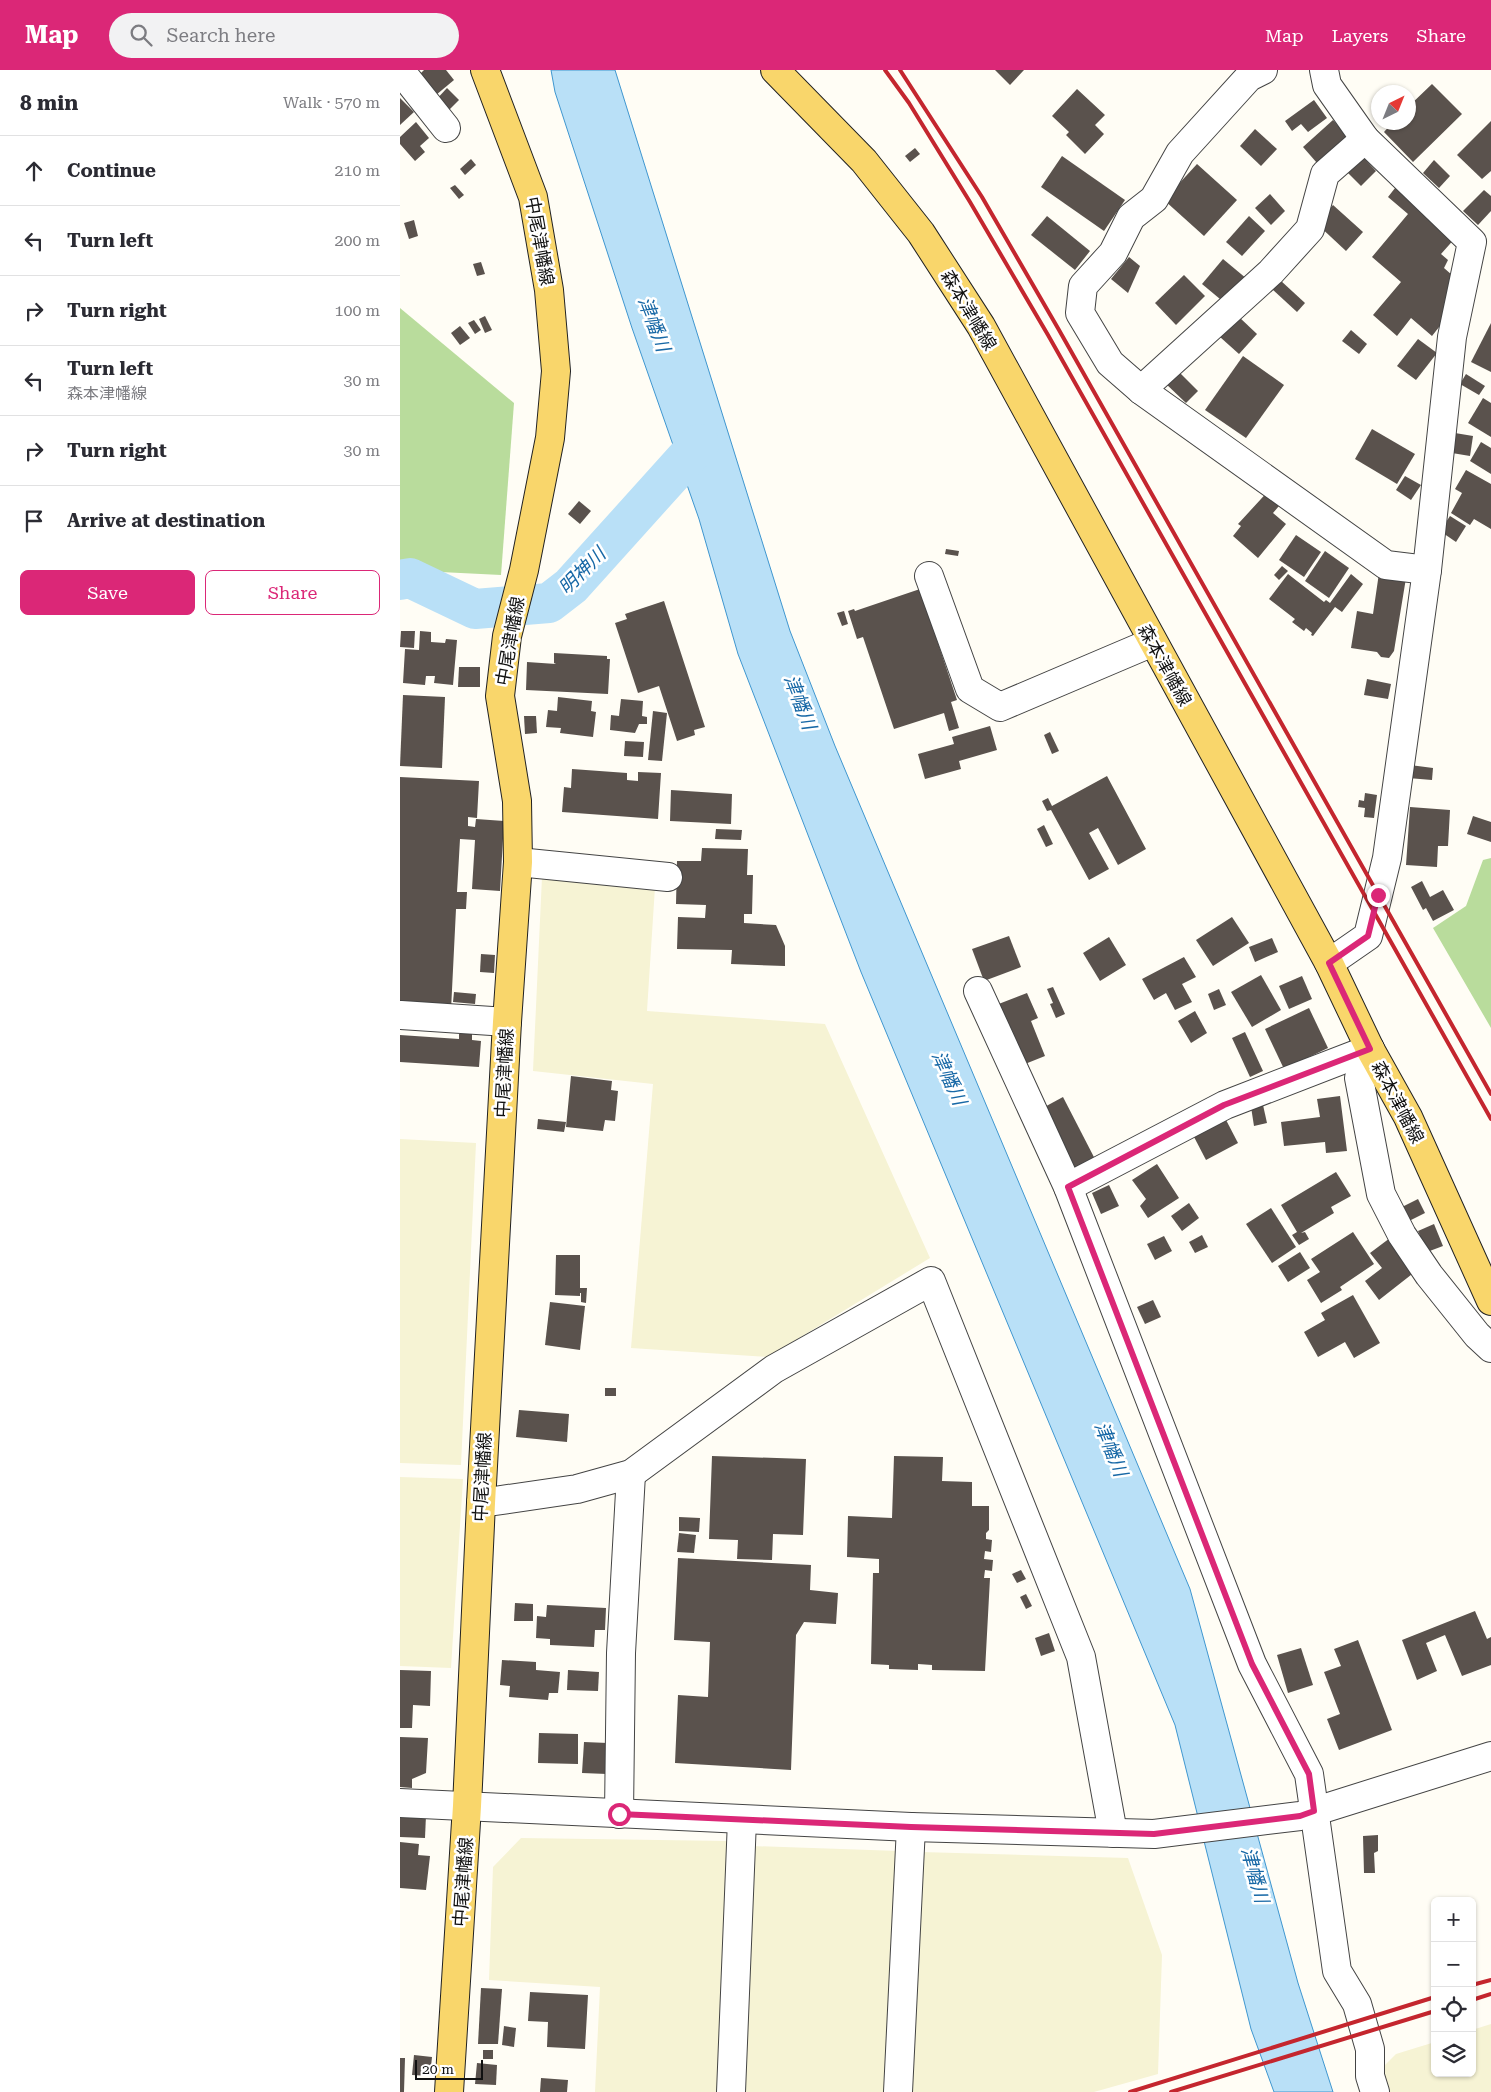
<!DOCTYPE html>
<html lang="en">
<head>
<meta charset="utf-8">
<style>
	:root { --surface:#fff; --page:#f2f2f3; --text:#2b2b33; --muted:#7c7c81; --line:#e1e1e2; --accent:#db2777 }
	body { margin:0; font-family:"Roboto Serif","Noto Sans JP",serif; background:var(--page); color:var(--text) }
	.controls { position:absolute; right:15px; bottom:15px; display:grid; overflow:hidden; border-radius:8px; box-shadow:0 1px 4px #0004 }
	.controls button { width:45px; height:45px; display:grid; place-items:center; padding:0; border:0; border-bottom:1px solid var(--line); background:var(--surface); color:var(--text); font:25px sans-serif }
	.compass { position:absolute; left:971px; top:15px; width:45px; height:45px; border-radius:50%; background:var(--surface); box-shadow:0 1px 4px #0004; rotate:43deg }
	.scale { position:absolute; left:15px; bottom:12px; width:68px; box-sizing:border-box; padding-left:5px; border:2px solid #111; border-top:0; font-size:14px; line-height:18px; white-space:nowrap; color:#111; -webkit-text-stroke:4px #fff; paint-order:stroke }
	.stop { position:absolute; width:15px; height:15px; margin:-11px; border:4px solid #db2777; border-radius:50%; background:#fff }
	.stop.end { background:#db2777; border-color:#fff; box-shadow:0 1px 5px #0008 }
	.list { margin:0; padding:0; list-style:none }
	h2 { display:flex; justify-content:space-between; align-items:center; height:65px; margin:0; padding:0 20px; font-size:21px }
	h2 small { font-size:16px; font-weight:400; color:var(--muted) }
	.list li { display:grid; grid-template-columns:32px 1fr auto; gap:15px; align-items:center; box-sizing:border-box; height:70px; padding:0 20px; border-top:1px solid var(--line) }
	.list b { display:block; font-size:19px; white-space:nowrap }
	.list p { margin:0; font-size:16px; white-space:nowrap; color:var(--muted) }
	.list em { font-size:16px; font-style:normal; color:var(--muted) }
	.actions { display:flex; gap:10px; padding:15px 20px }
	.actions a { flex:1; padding:11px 0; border:1px solid var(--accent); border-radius:8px; text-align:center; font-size:18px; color:var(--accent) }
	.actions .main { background:var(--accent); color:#fff }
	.icon { flex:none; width:28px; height:28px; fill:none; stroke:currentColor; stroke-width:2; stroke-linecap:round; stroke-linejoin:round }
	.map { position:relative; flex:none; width:1091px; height:2022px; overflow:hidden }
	header { display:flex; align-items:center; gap:30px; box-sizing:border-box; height:70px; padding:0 25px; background:var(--accent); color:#fff }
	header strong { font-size:24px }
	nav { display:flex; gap:28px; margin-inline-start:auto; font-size:18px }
	.search { width:350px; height:45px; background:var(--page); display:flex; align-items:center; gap:12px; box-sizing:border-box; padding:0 18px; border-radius:28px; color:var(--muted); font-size:19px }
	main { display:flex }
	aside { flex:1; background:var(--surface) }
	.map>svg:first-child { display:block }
	.farmland { fill:#f6f3d4 }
	.forest { fill:#b9dc9c }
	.water { fill:#b9e0f7; stroke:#3f96cf }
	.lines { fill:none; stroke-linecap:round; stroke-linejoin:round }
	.river { stroke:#b9e0f7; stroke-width:40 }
	.building { fill:#5a524d }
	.minor-casing { stroke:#444; stroke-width:30 }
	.major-casing { stroke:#222; stroke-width:30 }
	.minor { stroke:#fff; stroke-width:28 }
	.major { stroke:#f9d66b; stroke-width:28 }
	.rail { stroke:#c4262e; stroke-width:4 }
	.route { stroke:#db2777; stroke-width:6 }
	.labels { text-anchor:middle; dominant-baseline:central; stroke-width:5; stroke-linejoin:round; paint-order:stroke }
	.street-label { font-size:18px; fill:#111; stroke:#fff }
	.water-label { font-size:19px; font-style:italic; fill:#1768a6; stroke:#fff }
</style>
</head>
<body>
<header>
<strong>Map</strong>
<div class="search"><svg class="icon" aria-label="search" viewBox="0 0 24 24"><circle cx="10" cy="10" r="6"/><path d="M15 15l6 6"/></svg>Search here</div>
<nav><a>Map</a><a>Layers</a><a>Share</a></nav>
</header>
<main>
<aside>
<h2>8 min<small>Walk · 570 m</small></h2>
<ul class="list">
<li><svg class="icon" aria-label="ahead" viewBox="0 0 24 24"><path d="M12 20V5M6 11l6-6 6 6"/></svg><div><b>Continue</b></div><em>210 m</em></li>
<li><svg class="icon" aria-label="left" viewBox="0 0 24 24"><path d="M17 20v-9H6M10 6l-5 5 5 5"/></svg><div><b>Turn left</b></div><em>200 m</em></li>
<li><svg class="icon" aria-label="right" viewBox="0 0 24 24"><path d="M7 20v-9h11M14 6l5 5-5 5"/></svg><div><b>Turn right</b></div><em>100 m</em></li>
<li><svg class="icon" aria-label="left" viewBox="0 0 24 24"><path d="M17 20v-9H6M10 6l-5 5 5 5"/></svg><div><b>Turn left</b><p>森本津幡線</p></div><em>30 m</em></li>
<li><svg class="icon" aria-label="right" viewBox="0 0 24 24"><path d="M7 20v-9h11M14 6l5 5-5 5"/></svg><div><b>Turn right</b></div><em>30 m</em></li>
<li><svg class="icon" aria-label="arrive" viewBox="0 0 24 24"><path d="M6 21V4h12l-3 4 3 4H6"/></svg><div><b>Arrive at destination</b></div></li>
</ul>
<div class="actions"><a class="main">Save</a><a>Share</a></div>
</aside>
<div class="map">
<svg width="1091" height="2022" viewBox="0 0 1091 2022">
	<rect width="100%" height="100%" fill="#fffdf5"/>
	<g class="farmland">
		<polygon points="142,807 255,817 247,941 425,954 530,1188 368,1287 231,1278 253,1014 133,1001"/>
		<polygon points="0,1069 76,1073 61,1395 0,1393"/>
		<polygon points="0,1407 63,1409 51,1598 0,1596"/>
		<polygon points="121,1768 328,1771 320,2022 195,2022 200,1917 89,1910 93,1797"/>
		<polygon points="351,1776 499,1781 487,2022 340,2022"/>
		<polygon points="521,1782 728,1788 762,1885 758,2004 694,2022 510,2022"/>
		<polygon points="1091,1954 1091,2022 987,2022 980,2000 996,1984 1035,1972 1035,2003 1072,2003 1072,1960"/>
	</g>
	<g class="forest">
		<polygon points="0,238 114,333 101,505 0,500"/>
		<polygon points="1091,788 1091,958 1033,858 1066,836 1083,790"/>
	</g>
	<polygon class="water" points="151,0 215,0 390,561 435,676 790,1519 898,1913 933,2022 874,2022 851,1959 775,1655 461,902 338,584 299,449 232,258 155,22"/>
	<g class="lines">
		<polyline class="river" points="0,510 10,508 75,539 149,533 171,516 299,374"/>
	</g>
	<g class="building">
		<polygon points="24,0 46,0 54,10 36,25 19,5"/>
		<polygon points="595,0 624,0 610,15"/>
		<polygon points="1032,14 1062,44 1013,92 984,62 993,52 1008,52 1008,37"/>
		<polygon points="47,18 59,30 46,43 34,32"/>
		<polygon points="677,19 705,45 695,55 704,64 685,84 666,65 669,62 652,46"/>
		<polygon points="0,28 14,42 0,55"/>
		<polygon points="914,30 927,48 908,62 901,54 892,61 885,51"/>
		<polygon points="933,50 954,74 924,101 903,77"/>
		<polygon points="1091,51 1091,101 1082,109 1057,85"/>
		<polygon points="16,52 29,68 20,76 25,82 15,91 0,74 0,67"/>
		<polygon points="855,59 877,79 861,96 840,76"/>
		<polygon points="515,78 520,84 510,92 505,86"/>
		<polygon points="662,86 725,130 704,161 641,117"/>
		<polygon points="964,88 976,101 961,116 948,103"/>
		<polygon points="71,89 76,95 65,105 60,99"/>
		<polygon points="1034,90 1050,106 1039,118 1023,103"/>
		<polygon points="797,94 837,130 804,166 764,130"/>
		<polygon points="999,113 1057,166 1041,184 1048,190 1044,198 1052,205 1043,252 1032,266 1011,248 997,266 973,245 1001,212 972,187 1008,144 988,127"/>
		<polygon points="55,115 64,125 59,129 50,118"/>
		<polygon points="1084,120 1091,126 1091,141 1078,155 1063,141"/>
		<polygon points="870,124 885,141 871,155 855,138"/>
		<polygon points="933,135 963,162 946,181 916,153"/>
		<polygon points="647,146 690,181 675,200 631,165"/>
		<polygon points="849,146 865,161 842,186 826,172"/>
		<polygon points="14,150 18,166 9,169 4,153"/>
		<polygon points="729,187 740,196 728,223 711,209"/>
		<polygon points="823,189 847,209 826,234 802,214"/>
		<polygon points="81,192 85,204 77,206 73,194"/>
		<polygon points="784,205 805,226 776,255 755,233"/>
		<polygon points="880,210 905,233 897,242 872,219"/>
		<polygon points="85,246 92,260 85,263 79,249"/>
		<polygon points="839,247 857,264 839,284 820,267"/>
		<polygon points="74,250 81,260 75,264 68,253"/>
		<polygon points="1091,253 1091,302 1071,292"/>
		<polygon points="60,256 70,268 60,275 51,263"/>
		<polygon points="951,260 967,274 959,284 942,271"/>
		<polygon points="1018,269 1037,283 1016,310 997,296"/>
		<polygon points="843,286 884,315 846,368 805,340"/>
		<polygon points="776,299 798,321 786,333 764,312"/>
		<polygon points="1066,304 1085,316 1079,325 1060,314"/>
		<polygon points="1083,328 1091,333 1091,367 1068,353"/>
		<polygon points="972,359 1015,384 997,414 955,389"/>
		<polygon points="1055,363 1073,366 1070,386 1052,383"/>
		<polygon points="1081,372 1091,378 1091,404 1070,391"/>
		<polygon points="1066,400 1091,414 1091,459 1074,449 1070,455 1051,443 1062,423 1055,419"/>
		<polygon points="1005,406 1021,415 1011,430 996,420"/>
		<polygon points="872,417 885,429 873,443 886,454 858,488 833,466 841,456 838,454"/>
		<polygon points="179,431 191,441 180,454 168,444"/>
		<polygon points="1050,446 1066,456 1056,472 1040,461"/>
		<polygon points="896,465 921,482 904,507 879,490"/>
		<polygon points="546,479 559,481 558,486 545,484"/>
		<polygon points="925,481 949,498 929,528 905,511"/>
		<polygon points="882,496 888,501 879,510 874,505"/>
		<polygon points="979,503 1006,508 994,581 989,588 981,587 977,582 951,578 957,541 973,544"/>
		<polygon points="888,504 924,532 926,530 930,533 951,504 963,514 942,542 935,537 913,566 911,565 912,563 906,558 904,561 892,552 895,549 869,529"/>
		<polygon points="520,519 557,630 551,632 559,658 549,661 544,643 494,659 463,567 457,569 448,541 454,539 455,541"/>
		<polygon points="264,531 305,657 294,660 295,665 277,671 259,616 238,623 215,553 227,549 225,544"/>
		<polygon points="444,541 448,554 442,556 437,543"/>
		<polygon points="1,561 15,561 14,578 0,577"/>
		<polygon points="20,561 31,562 31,572 45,573 46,569 57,570 53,615 34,613 35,606 26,606 25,615 3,613 5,579 19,580"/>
		<polygon points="154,583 207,586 207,589 210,589 208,624 126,620 127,592 156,594 154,593"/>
		<polygon points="59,597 80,597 80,617 58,617"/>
		<polygon points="967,609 991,614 988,629 964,625"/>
		<polygon points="3,625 45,627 42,698 0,696"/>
		<polygon points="158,627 192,631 191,641 196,642 193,667 160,663 161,658 146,657 148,640 157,641"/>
		<polygon points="221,629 243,631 242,646 247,647 247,654 239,654 235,663 210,660 211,645 219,646"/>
		<polygon points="253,641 267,643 262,691 248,690"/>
		<polygon points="124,646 136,646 137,663 125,664"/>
		<polygon points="590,656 597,680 559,691 561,699 525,709 518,684 554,674 552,667"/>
		<polygon points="650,662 659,681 652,684 644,665"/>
		<polygon points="225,671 244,672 243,687 224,686"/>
		<polygon points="1010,695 1033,698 1032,710 1008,708"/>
		<polygon points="172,699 227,703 227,710 238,711 238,702 261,703 258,749 162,742 164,717 171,718"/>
		<polygon points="707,706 746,779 718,795 698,758 689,763 709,799 689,810 651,740 647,741 642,731 648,728 652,736"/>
		<polygon points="0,707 79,711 77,748 68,747 68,756 75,757 76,749 104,751 100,821 72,819 75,770 60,769 57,822 67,822 66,839 56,839 51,940 0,938"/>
		<polygon points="271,720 332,724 331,754 270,751"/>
		<polygon points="965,723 977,725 974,748 964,747 965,738 958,737 959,730 964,731"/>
		<polygon points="1010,737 1050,740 1048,776 1038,776 1037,797 1006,795"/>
		<polygon points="1073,746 1091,752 1091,772 1067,764"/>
		<polygon points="644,755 653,774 646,777 637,759"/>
		<polygon points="316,759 342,760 341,770 315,769"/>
		<polygon points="302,778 348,779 347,805 353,805 352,844 344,844 344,853 376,855 385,876 385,896 331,894 332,880 277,879 278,847 305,848 306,835 276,834 277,791 301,791"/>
		<polygon points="1022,811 1030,827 1043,820 1054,840 1033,851 1026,838 1023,840 1011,817"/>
		<polygon points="832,847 849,873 813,896 796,870"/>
		<polygon points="609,866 621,897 584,911 572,879"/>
		<polygon points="709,867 726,895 700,911 683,883"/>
		<polygon points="872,868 878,882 855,892 849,877"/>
		<polygon points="81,884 95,885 94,903 80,902"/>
		<polygon points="784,887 796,907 782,914 792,932 775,940 766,923 754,930 742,909"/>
		<polygon points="861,905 881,940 852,957 831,922"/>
		<polygon points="902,906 912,929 889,939 879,916"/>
		<polygon points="653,917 665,944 656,948 650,934 653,933 647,919"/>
		<polygon points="819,919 826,935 814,940 808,924"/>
		<polygon points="54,922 76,924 75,934 53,932"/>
		<polygon points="627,923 638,948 631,951 645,986 620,996 596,935"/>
		<polygon points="909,938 928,978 884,999 865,959"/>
		<polygon points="795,941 807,963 791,973 778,951"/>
		<polygon points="845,962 863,1001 850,1007 832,968"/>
		<polygon points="59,964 72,964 72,970 81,971 79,997 0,992 0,965 59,969"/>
		<polygon points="171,1006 212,1011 211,1020 218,1021 215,1051 205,1050 203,1061 166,1057"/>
		<polygon points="940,1026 947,1081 926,1083 925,1072 884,1076 881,1052 920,1047 917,1029"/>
		<polygon points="663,1027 697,1093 674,1105 639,1040"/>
		<polygon points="863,1035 867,1053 854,1056 851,1037"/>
		<polygon points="825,1048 838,1073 806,1090 793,1065"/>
		<polygon points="138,1049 166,1052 164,1062 137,1059"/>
		<polygon points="757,1094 779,1128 748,1148 740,1136 746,1129 732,1110"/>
		<polygon points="936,1102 951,1126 931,1137 934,1143 901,1163 905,1162 909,1169 899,1175 892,1165 897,1162 881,1135"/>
		<polygon points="709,1115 719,1136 701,1144 692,1123"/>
		<polygon points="1018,1129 1025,1143 1005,1153 998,1139"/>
		<polygon points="789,1133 799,1148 782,1161 771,1146"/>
		<polygon points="871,1138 896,1177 872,1193 846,1154"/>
		<polygon points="1034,1154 1043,1176 1027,1182 1018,1161"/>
		<polygon points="953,1162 974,1194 940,1217 942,1220 921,1233 907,1210 920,1202 911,1189"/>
		<polygon points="802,1165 808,1177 795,1183 789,1172"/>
		<polygon points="764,1166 772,1181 755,1190 747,1174"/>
		<polygon points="990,1168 1016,1201 979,1230 965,1211 982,1198 970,1183"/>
		<polygon points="900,1182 910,1198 888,1212 878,1196"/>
		<polygon points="156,1185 180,1185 180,1218 187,1218 186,1233 181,1232 181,1223 180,1223 180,1226 155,1225"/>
		<polygon points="953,1225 980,1273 954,1288 945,1272 918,1287 904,1262 925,1250 921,1243"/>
		<polygon points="753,1230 761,1247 745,1254 737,1237"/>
		<polygon points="150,1232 185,1236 180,1280 145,1275"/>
		<rect x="205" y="1318" width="11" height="8"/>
		<polygon points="119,1340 169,1344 167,1372 116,1367"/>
		<polygon points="312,1386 406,1389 403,1465 373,1464 372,1490 337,1489 338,1470 309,1469"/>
		<polygon points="494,1386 543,1387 542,1411 572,1412 572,1436 589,1436 589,1460 586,1463 586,1469 592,1470 591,1482 585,1481 584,1489 593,1490 592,1501 585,1500 584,1508 590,1508 585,1601 532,1600 532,1595 518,1594 518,1600 489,1599 489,1595 471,1594 473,1503 479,1503 479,1489 447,1487 448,1446 492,1448"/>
		<polygon points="279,1447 300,1448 299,1462 279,1461"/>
		<polygon points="279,1463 296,1465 294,1483 277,1482"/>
		<polygon points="278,1488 411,1495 410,1520 438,1523 436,1554 404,1552 396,1565 391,1700 275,1693 278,1625 308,1627 310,1572 274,1570"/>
		<polygon points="621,1500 626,1509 617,1513 612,1504"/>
		<polygon points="626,1524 632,1536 626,1539 620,1527"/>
		<polygon points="115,1533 133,1534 133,1551 114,1551"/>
		<polygon points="147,1535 206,1538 205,1560 195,1560 194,1577 150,1575 150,1569 136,1568 137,1546 146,1547"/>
		<polygon points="1075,1541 1087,1569 1091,1567 1091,1595 1062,1606 1045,1565 1026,1573 1037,1601 1017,1610 1002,1570"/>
		<polygon points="649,1563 655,1581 641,1586 635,1568"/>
		<polygon points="958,1570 992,1660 939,1680 927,1649 940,1644 924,1602 941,1596 934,1579"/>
		<polygon points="901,1578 913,1615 888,1623 877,1585"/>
		<polygon points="102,1590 136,1592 136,1600 160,1602 158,1623 149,1623 148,1630 109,1627 110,1616 100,1615"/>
		<polygon points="0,1600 31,1601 30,1636 13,1635 12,1658 0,1658"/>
		<polygon points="168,1600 199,1602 198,1621 167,1620"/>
		<polygon points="139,1663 178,1664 178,1694 138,1693"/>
		<polygon points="0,1667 28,1668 26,1703 12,1709 12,1718 0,1717"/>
		<polygon points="184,1672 208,1673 207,1704 182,1703"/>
		<polygon points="0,1745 26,1745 25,1768 0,1767"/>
		<polygon points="978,1765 978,1781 974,1783 975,1803 964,1803 963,1766"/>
		<polygon points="0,1772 19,1774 18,1785 30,1786 26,1820 0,1818"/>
		<polygon points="81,1918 102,1919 98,1974 78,1974"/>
		<polygon points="130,1922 188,1925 185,1979 147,1977 148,1952 128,1951"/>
		<polygon points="104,1956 116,1958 114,1977 102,1975"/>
		<rect x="83" y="1980" width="10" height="9"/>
		<polygon points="14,1985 32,1987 30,2006 12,2005"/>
		<polygon points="0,1988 5,1988 4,2022 0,2022"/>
		<polygon points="77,1993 97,1995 96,2015 75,2014"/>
		<polygon points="141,2008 168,2010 167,2022 140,2022"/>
	</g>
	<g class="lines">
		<defs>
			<g id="minor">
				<polyline points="0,0 46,58"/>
				<polyline points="863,0 849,7 780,83 754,129 731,147 713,183 683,216 680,243 710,293 741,320 986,495 1027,500"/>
				<polyline points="924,0 927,15 965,69 1072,172 1052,267 1027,500 987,788 968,866 929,893"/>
				<polyline points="741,320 871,202 910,159 925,104 965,69"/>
				<polyline points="529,506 570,619 600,637 753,572"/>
				<polyline points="118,792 268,807"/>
				<polyline points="578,921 668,1117 852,1594 909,1704 937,1901 957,1934 970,1979 970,2006 975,2022"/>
				<polyline points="1,945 107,952"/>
				<polyline points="970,979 959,1008 981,1124 1002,1165 1029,1205 1077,1265 1091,1278"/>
				<polyline points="668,1117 825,1035 970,979"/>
				<polyline points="81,1433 177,1419 231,1404 374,1299 531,1211 681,1587 713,1763"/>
				<polyline points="0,1733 511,1757 754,1764 900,1746 1091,1686"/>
				<polyline points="219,1744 221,1583 231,1404"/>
				<polyline points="331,2022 342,1750"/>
				<polyline points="498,2022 511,1757"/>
			</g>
			<g id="major">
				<polyline points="375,0 464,91 521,163 581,256 929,893 970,979 1008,1047 1091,1231"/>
				<polyline points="49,2022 67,1736 81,1433 107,952 118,792 117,731 100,626 107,566 124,500 150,368 156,301 149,220 133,127 85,0"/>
			</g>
		</defs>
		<use href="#minor" class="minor-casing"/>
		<use href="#major" class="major-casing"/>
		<use href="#minor" class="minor"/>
		<use href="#major" class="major"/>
		<g class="rail">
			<polyline points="485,0 509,33 570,132 648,265 1091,1049"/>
			<polyline points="500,0 582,127 659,260 1091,1024"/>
			<polyline points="1072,1915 1091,1910"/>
			<polyline points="1072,1930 1091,1924"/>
			<polyline points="730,2022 1035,1927"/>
			<polyline points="771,2022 1035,1941"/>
		</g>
	</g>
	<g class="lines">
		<polyline class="route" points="219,1744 511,1757 754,1764 900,1746 914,1741 909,1704 852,1594 668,1117 824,1035 970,979 929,893 968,866 978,825"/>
	</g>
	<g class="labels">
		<g class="street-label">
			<text transform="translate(140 171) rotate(80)">中尾津幡線</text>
			<text transform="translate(569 240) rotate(59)">森本津幡線</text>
			<text transform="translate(110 571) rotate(-80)">中尾津幡線</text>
			<text transform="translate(765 595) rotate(61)">森本津幡線</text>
			<text transform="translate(104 1003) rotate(-87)">中尾津幡線</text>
			<text transform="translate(998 1032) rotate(62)">森本津幡線</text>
			<text transform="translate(82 1407) rotate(-87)">中尾津幡線</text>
			<text transform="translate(63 1812) rotate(-86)">中尾津幡線</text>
		</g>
		<g class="water-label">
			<text transform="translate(254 254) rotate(69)">津幡川</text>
			<text transform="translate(182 501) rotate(-45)">明神川</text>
			<text transform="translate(400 632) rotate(69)">津幡川</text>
			<text transform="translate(549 1008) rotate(66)">津幡川</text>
			<text transform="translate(711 1379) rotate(68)">津幡川</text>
			<text transform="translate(855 1805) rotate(75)">津幡川</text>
		</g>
	</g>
</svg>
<div class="controls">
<button>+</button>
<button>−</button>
<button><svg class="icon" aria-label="locate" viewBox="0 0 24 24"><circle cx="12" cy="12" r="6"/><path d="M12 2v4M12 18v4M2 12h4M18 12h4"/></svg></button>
<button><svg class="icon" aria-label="layers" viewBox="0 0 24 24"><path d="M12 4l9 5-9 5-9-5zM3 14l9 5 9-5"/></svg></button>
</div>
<svg class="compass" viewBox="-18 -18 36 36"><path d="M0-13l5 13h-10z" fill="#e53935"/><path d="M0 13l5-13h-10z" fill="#7c7c81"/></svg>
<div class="scale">20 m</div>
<div class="stop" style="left:219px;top:1744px"></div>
<div class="stop end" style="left:978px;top:825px"></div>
</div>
</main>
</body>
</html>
